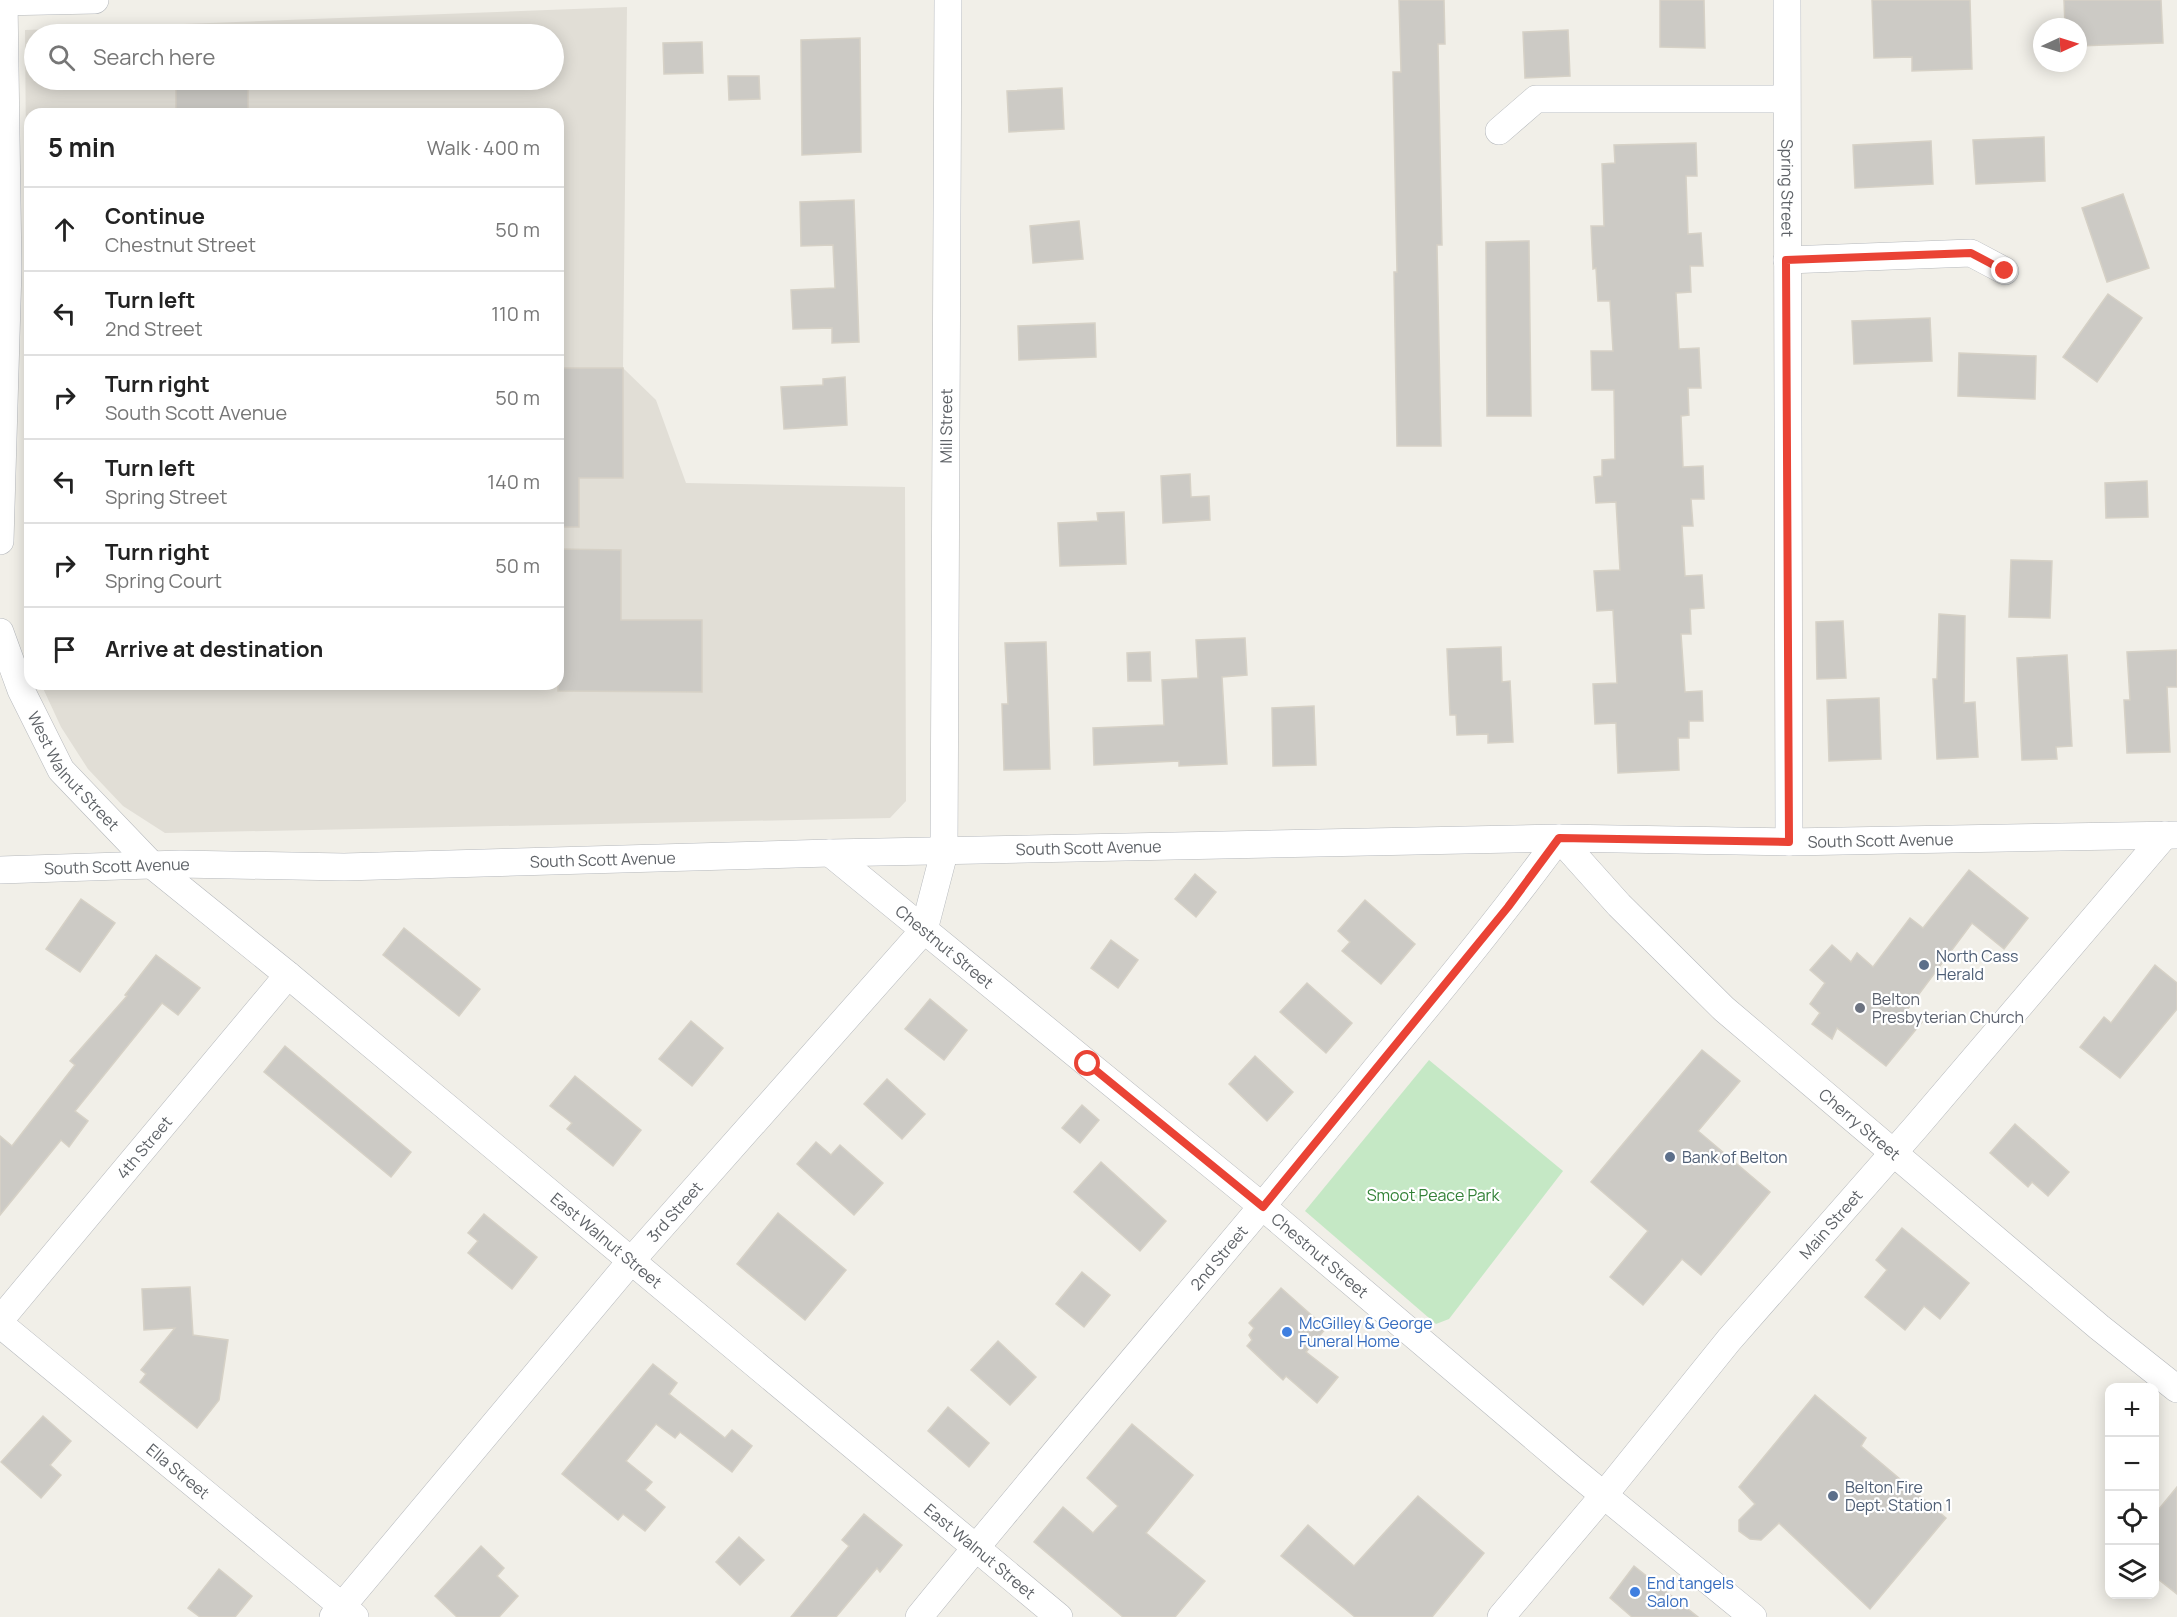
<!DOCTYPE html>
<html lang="en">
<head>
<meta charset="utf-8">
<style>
	:root { --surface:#fff; --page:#f2f2f2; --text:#222; --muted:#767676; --line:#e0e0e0 }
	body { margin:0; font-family:Manrope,sans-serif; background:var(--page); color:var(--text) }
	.controls { position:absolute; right:18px; bottom:18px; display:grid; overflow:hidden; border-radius:12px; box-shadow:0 3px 15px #0003 }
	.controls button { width:54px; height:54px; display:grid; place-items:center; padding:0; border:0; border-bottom:2px solid var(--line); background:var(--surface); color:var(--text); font:30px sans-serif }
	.compass { position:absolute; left:2033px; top:18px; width:54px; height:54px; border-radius:50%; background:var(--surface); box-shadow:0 3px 15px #0003; rotate:86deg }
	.stop { position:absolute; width:18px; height:18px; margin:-14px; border:4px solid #ea4335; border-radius:50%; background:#fff }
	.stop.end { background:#ea4335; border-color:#fff; box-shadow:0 2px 6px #0008 }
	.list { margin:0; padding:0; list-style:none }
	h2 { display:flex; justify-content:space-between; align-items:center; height:78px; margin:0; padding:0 24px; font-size:26px }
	h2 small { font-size:20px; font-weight:400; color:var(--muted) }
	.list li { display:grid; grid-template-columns:39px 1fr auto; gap:18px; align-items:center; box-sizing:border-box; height:84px; padding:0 24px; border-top:2px solid var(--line) }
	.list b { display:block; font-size:22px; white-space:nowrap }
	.list p { margin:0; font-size:20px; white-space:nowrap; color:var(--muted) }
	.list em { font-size:20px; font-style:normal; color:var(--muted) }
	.icon { flex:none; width:33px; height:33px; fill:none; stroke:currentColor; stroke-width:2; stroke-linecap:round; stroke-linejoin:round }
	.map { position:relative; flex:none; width:2177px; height:1617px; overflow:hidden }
	.search { position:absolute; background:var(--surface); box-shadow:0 3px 15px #0003; left:24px; top:24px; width:540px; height:66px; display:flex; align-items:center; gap:15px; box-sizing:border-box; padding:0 21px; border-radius:33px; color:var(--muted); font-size:22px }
	.panel { position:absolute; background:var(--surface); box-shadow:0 3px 15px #0003; left:24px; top:108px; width:540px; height:582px; border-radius:18px }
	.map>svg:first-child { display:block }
	.education { fill:#e1ded6; fill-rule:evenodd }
	.green { fill:#c5e8c5 }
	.building { fill:#cccac5; stroke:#d6d1c6; stroke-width:1.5 }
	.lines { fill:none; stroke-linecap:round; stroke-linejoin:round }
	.street-casing { stroke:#b5b8bc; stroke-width:28 }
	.street { stroke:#fff; stroke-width:27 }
	.route { stroke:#ea4335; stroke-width:8 }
	.service-dot { fill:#5c6f8a; stroke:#fff; stroke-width:2 }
	.worship-dot { fill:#6b7280; stroke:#fff; stroke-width:2 }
	.shop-dot { fill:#3f7fe0; stroke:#fff; stroke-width:2 }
	.labels { text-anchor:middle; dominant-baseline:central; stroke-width:4.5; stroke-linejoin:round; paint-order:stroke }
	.street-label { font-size:16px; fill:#5f6368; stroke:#fff }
	.service-label { font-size:16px; fill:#4e5e75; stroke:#fff; text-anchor:start }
	.worship-label { font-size:16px; fill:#5b616d; stroke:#fff; text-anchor:start }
	.park-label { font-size:16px; fill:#348238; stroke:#fff }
	.shop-label { font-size:16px; fill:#366cbe; stroke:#fff; text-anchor:start }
</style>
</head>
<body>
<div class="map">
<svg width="2177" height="1617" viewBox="0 0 2177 1617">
	<rect width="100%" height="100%" fill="#f1efe8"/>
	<path class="education" d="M 627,7 L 623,368 L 656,400 L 686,483 L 905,487 L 906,801 L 890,818 L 165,833 L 123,806 L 88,769 L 61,727 L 41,684 L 558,684 L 558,114 L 30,114 L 30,629 L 25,30 ZM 34,34 L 554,34 L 554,80 L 34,80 Z"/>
	<polygon class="green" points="1429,1060 1563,1171 1449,1319 1436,1324 1305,1211"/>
	<g class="building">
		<polygon points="1399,0 1444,0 1445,44 1438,44 1442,245 1437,245 1441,446 1397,446 1394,272 1397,272 1393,72 1401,72"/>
		<polygon points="1660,0 1704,0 1705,48 1660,47"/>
		<polygon points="1872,0 1970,0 1972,69 1912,71 1912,57 1874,58"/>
		<polygon points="2064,0 2161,0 2163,43 2078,46 2078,27 2065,27"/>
		<polygon points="1568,30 1570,76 1525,78 1523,32"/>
		<polygon points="860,38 861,152 802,155 801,40"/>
		<polygon points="702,42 703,73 664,74 663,43"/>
		<polygon points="728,76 759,76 760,99 729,100"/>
		<polygon points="176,86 248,87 248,114 176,114"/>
		<polygon points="1062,88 1064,129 1009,132 1007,91"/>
		<polygon points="2044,137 2045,181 1976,184 1973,140"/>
		<polygon points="1931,141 1933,184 1855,188 1853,145"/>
		<polygon points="1696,143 1697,176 1686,176 1688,234 1701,233 1703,266 1690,266 1691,292 1676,293 1679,349 1699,348 1701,388 1688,388 1689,415 1681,416 1683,467 1703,466 1704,499 1691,499 1693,526 1682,526 1685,576 1702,575 1704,608 1690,609 1691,634 1681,634 1685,692 1702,691 1703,721 1689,721 1689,738 1678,738 1679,770 1618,773 1616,723 1595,724 1593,684 1617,683 1613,610 1597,611 1594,571 1620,570 1616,502 1596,503 1594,477 1602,476 1602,460 1615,459 1614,390 1592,390 1591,351 1613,351 1610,301 1598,301 1596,268 1593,269 1591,226 1604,226 1602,164 1615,163 1614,145"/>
		<polygon points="2123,194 2149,268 2107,282 2082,208"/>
		<polygon points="854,200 859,342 832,343 832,328 793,329 791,290 835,288 833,245 801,246 800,202"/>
		<polygon points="1079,221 1083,259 1033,263 1030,226"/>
		<polygon points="1529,241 1531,416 1487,416 1486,242"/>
		<polygon points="2108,294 2142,318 2097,382 2063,357"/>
		<polygon points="1930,318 1932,361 1854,364 1852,321"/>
		<polygon points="1095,323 1096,357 1019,360 1018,326"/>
		<polygon points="1959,353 2036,356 2035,399 1958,396"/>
		<polygon points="558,368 623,368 623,478 579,478 579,527 558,527"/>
		<polygon points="845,377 847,425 784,429 781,387 823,385 823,379"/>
		<polygon points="1190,474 1191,497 1209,496 1210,520 1163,523 1161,476"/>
		<polygon points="2147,481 2148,517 2106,518 2105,483"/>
		<polygon points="1124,512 1126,564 1060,566 1058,523 1098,521 1097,513"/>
		<polygon points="558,549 621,550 621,620 702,620 702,692 558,691"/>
		<polygon points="2011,560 2052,561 2050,618 2009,617"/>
		<polygon points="1939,614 1965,616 1964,703 1975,702 1978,757 1937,759 1933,679 1937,679"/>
		<polygon points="1843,621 1846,678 1817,679 1816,622"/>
		<polygon points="1245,638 1247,675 1222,677 1227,764 1179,766 1179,761 1094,765 1093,728 1164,725 1162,680 1198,678 1196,640"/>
		<polygon points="1046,642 1050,769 1004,770 1002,704 1008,704 1005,643"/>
		<polygon points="1501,647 1502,682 1510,681 1513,742 1488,743 1488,734 1457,735 1456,715 1450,715 1447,649"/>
		<polygon points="2177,650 2177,687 2167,687 2170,752 2127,753 2124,700 2130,700 2127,652"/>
		<polygon points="1150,652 1151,681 1128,681 1127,653"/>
		<polygon points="2067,655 2072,746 2056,747 2057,759 2022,760 2017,658"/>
		<polygon points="1879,698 1881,759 1829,761 1827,700"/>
		<polygon points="1314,706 1316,765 1273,766 1272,708"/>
		<polygon points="1969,870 2028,918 2004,949 1972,923 1907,1010 1922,1022 1886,1066 1837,1028 1832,1039 1812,1024 1820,1013 1810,1004 1825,983 1810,970 1832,945 1851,962 1857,953 1873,967 1910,918 1923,928"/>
		<polygon points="1195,874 1216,892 1196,917 1175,899"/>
		<polygon points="81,899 115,923 80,972 46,949"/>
		<polygon points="1365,900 1415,944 1381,984 1342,951 1350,942 1338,931"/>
		<polygon points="404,928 480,989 459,1016 383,955"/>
		<polygon points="1111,940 1138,960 1118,988 1091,968"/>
		<polygon points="156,955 200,988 178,1015 162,1003 75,1111 88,1121 69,1147 61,1140 0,1215 0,1136 12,1146 75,1065 70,1061 127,996 125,995"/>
		<polygon points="2155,965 2177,983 2177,1009 2120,1078 2080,1047 2104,1017 2111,1023"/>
		<polygon points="1307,983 1352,1023 1326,1053 1280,1012"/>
		<polygon points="930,999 967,1030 944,1060 905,1029"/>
		<polygon points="691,1021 723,1048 692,1086 659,1059"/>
		<polygon points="285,1046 411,1152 391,1177 264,1072"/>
		<polygon points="1702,1050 1740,1081 1698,1131 1770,1192 1701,1275 1682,1259 1643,1305 1610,1277 1648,1231 1591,1182"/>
		<polygon points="1255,1056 1293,1092 1267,1121 1229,1084"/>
		<polygon points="575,1076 641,1130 613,1166 567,1129 572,1123 550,1106"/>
		<polygon points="887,1079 925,1114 902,1139 864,1104"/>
		<polygon points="1082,1105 1099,1120 1080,1143 1062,1128"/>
		<polygon points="2015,1124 2069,1172 2048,1196 2032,1182 2028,1187 1990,1153"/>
		<polygon points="816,1142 831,1155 840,1145 883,1183 854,1215 797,1164"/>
		<polygon points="1101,1162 1166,1221 1140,1251 1074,1192"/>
		<polygon points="778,1213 846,1270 805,1320 737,1264"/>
		<polygon points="484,1214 537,1257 512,1289 468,1253 478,1241 468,1233"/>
		<polygon points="1902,1228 1969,1283 1940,1319 1924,1306 1905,1330 1865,1297 1887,1270 1876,1260"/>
		<polygon points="1082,1272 1110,1295 1084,1327 1056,1304"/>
		<polygon points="190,1287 193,1335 228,1340 219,1400 197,1428 140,1382 146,1374 141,1370 175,1328 144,1330 142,1289"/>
		<polygon points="1281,1288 1326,1328 1306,1352 1338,1377 1317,1403 1286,1376 1283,1380 1247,1346 1252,1340 1249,1335 1254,1328 1249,1323"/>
		<polygon points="998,1341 1036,1377 1010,1405 971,1370"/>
		<polygon points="653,1364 677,1383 669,1394 725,1438 732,1430 752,1446 732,1472 680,1432 675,1438 656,1424 626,1461 652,1482 645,1490 665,1507 645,1531 623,1514 618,1520 562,1474"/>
		<polygon points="1815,1395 1866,1438 1861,1446 1946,1518 1870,1609 1779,1523 1761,1540 1750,1539 1739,1531 1739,1520 1755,1504 1739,1487"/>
		<polygon points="948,1407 989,1443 969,1467 928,1431"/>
		<polygon points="43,1416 71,1441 50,1465 61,1475 41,1498 1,1462"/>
		<polygon points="1132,1424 1193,1475 1146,1533 1205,1581 1175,1617 1123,1617 1034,1542 1063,1507 1093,1533 1118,1506 1087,1478"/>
		<polygon points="2177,1487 2177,1594 2154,1576 2154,1515"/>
		<polygon points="1418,1496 1484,1553 1432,1617 1355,1617 1281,1556 1308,1525 1354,1566"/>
		<polygon points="864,1514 902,1545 880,1572 877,1568 836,1617 791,1617 849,1546 842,1540"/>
		<polygon points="739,1537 764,1560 740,1585 716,1562"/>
		<polygon points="481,1546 504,1568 497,1576 518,1596 499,1617 457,1617 435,1596"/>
		<polygon points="1634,1566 1698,1617 1632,1617 1610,1598"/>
		<polygon points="219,1569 252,1596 235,1617 200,1617 188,1608"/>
	</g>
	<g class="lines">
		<defs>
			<g id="street">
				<path id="s1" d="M 1787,0 L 1789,842"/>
				<polyline points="0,2 95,0"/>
				<polyline points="1499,131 1536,99 1786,99"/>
				<polyline points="1787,260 1971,253 2005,271"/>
				<polyline points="0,541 8,269 4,0"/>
				<path id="s2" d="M 0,632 L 21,690 L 61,770 L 152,865 L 288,975 L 1059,1617"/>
				<path id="s3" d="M 830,853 L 1263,1207 L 1573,1470 L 1753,1617"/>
				<path id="s4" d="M 0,870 L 180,864 L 344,867 L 830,853 L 1559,838 L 1789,842 L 2177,835"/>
				<path id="s5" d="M 0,1320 L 288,975"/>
				<path id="s6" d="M 0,1324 L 355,1617"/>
				<path id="s7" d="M 333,1617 L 631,1261 L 924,930 L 944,853 L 948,0"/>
				<path id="s8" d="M 919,1617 C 1067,1435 1221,1258 1370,1076 C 1434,998 1499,920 1559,838 L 1619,905 L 1724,1009 L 2099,1327 L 2177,1389"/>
				<path id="s9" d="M 1501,1617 L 1604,1495 L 1729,1340 L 1916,1127 L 2165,835"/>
			</g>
		</defs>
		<use href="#street" class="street-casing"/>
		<use href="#street" class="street"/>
	</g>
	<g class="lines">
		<polyline class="route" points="1088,1064 1263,1207 1508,907 1559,838 1789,842 1786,260 1971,253 2005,271"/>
	</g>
	<g class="service-dot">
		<circle cx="1924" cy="965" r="6"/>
		<circle cx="1670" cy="1157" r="6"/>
		<circle cx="1833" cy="1496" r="6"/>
	</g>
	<circle class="worship-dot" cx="1860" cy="1008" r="6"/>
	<g class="shop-dot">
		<circle cx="1287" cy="1332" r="6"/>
		<circle cx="1635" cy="1592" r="6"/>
	</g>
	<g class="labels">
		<g class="street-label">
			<text stroke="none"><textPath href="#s1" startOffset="188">Spring Street</textPath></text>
			<text stroke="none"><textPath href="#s7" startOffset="1413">Mill Street</textPath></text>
			<text stroke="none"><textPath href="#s2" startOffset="159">West Walnut Street</textPath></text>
			<text stroke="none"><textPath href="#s4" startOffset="1881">South Scott Avenue</textPath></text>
			<text stroke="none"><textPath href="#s4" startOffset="1089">South Scott Avenue</textPath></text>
			<text stroke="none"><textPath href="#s4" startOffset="603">South Scott Avenue</textPath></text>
			<text stroke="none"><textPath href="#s4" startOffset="117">South Scott Avenue</textPath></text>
			<text stroke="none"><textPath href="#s3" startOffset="148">Chestnut Street</textPath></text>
			<text stroke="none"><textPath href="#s8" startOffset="1424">Cherry Street</textPath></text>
			<text stroke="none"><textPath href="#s5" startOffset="225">4th Street</textPath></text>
			<text stroke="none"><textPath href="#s7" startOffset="530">3rd Street</textPath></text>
			<text stroke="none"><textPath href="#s9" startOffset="513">Main Street</textPath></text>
			<text stroke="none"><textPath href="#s2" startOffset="872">East Walnut Street</textPath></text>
			<text stroke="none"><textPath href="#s3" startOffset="634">Chestnut Street</textPath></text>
			<text stroke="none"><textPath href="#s8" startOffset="468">2nd Street</textPath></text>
			<text stroke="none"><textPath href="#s6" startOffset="231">Ella Street</textPath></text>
			<text stroke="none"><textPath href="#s2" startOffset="1358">East Walnut Street</textPath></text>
		</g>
		<g class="service-label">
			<text x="1936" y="956">North Cass<tspan x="1936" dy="18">Herald</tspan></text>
			<text x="1682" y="1157">Bank of Belton</text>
			<text x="1845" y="1487">Belton Fire<tspan x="1845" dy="18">Dept. Station 1</tspan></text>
		</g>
		<g class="worship-label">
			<text x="1872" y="999">Belton<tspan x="1872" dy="18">Presbyterian Church</tspan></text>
		</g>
		<g class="park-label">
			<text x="1433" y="1195">Smoot Peace Park</text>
		</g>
		<g class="shop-label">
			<text x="1299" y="1323">McGilley &amp; George<tspan x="1299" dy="18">Funeral Home</tspan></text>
			<text x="1647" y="1583">End tangels<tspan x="1647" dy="18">Salon</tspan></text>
		</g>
	</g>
</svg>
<div class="controls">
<button>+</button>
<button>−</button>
<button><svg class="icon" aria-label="locate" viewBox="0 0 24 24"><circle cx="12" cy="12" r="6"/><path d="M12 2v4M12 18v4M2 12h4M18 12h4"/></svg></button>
<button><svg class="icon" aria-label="layers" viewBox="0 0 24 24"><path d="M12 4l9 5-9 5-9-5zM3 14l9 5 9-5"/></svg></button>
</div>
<svg class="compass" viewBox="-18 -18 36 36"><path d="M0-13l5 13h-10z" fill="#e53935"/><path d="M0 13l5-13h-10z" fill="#767676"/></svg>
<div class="stop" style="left:1088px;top:1064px"></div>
<div class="stop end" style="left:2005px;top:271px"></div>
<div class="search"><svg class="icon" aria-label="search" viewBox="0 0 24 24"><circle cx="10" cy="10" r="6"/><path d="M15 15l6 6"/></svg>Search here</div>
<section class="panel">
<h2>5 min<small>Walk · 400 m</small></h2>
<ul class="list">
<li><svg class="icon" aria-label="ahead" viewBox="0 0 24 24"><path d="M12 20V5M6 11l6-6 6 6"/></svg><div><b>Continue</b><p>Chestnut Street</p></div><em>50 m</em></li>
<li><svg class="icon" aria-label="left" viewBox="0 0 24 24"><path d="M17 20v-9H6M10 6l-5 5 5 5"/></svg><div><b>Turn left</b><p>2nd Street</p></div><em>110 m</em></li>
<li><svg class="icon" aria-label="right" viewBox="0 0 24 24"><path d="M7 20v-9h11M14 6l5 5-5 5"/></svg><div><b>Turn right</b><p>South Scott Avenue</p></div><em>50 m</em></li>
<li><svg class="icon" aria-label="left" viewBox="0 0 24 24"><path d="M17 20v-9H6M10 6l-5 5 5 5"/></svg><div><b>Turn left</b><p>Spring Street</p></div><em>140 m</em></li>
<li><svg class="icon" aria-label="right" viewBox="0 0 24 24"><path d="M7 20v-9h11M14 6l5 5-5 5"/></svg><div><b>Turn right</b><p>Spring Court</p></div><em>50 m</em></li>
<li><svg class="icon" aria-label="arrive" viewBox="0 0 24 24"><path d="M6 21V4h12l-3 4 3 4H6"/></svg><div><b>Arrive at destination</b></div></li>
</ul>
</section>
</div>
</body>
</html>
